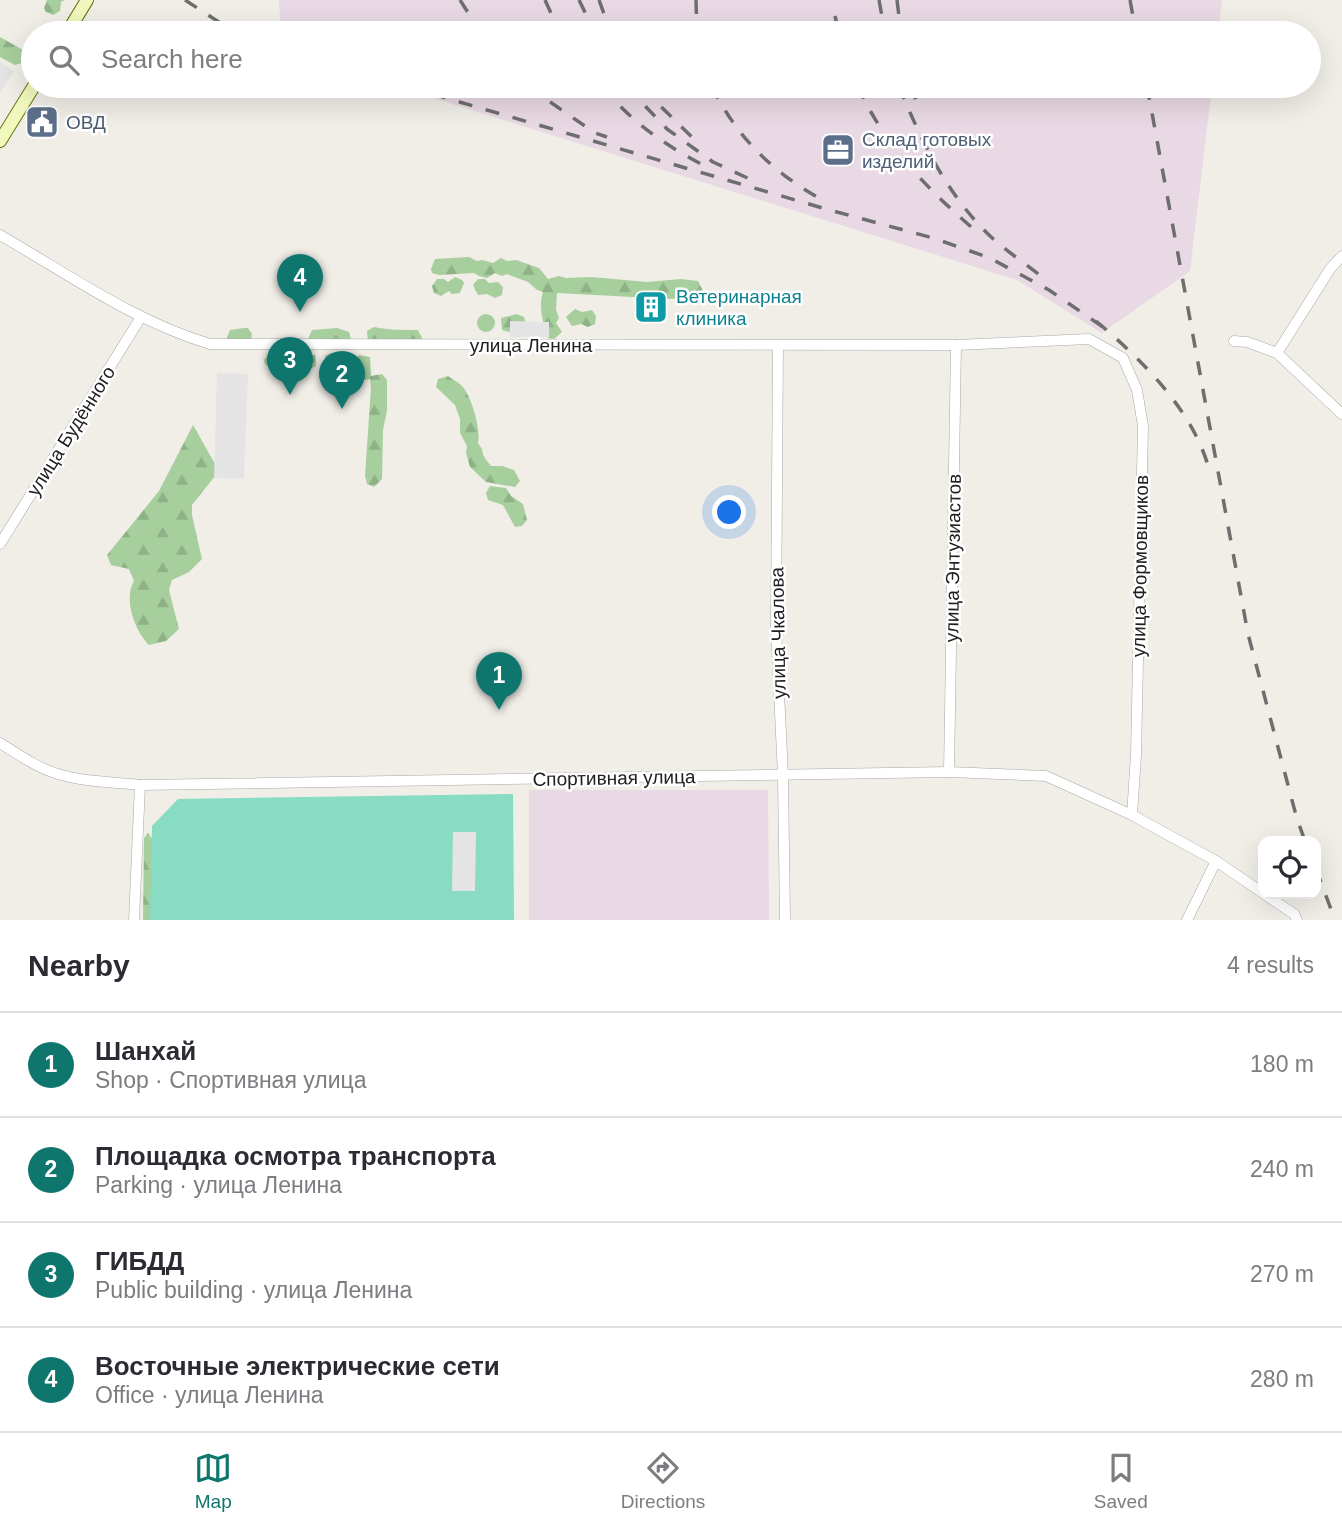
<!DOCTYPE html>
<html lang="en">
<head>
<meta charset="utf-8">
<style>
	:root { --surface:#fff; --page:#f2f2f3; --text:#2b2b33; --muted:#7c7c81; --line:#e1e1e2; --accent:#0f766e }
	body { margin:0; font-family:Arial,sans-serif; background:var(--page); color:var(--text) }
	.controls { position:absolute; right:21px; bottom:21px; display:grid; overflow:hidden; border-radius:14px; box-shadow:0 7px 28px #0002 }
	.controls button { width:63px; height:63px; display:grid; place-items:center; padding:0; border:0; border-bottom:2px solid var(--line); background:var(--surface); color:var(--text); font:35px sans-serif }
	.you { position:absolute; left:730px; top:513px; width:24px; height:24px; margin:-18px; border:5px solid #fff; border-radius:50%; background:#1a73e8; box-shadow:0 0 0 10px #1a73e833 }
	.badge { display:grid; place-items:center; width:46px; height:46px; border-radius:50%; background:var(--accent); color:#fff; font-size:23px; font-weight:700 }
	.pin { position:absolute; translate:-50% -58px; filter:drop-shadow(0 2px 4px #0008) }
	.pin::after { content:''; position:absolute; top:37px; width:24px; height:21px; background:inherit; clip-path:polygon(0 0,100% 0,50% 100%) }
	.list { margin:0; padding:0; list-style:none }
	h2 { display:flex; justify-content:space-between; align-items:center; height:91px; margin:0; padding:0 28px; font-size:30px }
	h2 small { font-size:23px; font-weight:400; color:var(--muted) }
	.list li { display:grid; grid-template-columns:46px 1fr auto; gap:21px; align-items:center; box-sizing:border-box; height:105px; padding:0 28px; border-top:2px solid var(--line) }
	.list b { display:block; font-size:26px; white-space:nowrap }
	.list p { margin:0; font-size:23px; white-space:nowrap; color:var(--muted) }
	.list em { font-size:23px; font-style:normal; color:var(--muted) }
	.icon { flex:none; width:38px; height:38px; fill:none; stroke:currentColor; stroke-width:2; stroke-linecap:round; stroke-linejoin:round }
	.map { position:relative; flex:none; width:1342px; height:920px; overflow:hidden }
	.search { position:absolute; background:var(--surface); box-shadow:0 7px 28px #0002; left:21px; right:21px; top:21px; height:77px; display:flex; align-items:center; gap:18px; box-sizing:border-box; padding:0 24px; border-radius:38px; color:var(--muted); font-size:26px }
	.sheet { height:511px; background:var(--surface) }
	nav { display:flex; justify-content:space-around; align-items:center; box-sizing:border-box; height:98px; border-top:2px solid var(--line); background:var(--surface); font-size:19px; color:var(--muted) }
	nav a { display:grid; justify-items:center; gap:4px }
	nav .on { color:var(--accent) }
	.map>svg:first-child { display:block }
	.industrial { fill:#e9d9e4 }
	.forest { fill:url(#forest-firs) }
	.pitch { fill:#87dcc3 }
	.parking { fill:#e4e4e4 }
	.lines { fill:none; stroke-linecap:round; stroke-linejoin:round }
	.street-casing { stroke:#a7a7a7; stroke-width:11 }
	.secondary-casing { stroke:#607508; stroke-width:14 }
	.street { stroke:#fff; stroke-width:10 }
	.secondary { stroke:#f0f8bd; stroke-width:12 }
	.rail { stroke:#6e6e6e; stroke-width:3.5; stroke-dasharray:14 14; stroke-linecap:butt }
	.labels { text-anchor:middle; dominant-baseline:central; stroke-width:5; stroke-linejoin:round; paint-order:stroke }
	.service-label { font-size:19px; fill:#4e5e75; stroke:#fff; text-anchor:start }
	.culture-label { font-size:19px; fill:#0d838f; stroke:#fff; text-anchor:start }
	.street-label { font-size:19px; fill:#202020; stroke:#fff }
</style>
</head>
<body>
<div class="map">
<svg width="1342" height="920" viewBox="0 0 1342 920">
	<defs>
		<pattern id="forest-firs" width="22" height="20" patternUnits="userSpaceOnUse" patternTransform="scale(1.75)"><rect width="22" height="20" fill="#a7ce9d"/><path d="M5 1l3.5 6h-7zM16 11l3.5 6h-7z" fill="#8fb187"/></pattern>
	</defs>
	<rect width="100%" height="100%" fill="#f0eee7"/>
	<g class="industrial">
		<polygon points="279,0 1222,0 1218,33 281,33"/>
		<polygon points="394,86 1212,86 1190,271 1102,333 1017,280"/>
		<polygon points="529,790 768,790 769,920 529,920"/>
	</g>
	<g class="forest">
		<polygon points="47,0 65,0 61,2 60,11 53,15 46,12 44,8"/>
		<polygon points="0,37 25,51 25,62 15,65 0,57"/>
		<path d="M 469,257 L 477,261 L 482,260 L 493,263 L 501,258 L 507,261 L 516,260 L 539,268 L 548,279 L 559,276 L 566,278 L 591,277 L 647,282 L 681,279 L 698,281 L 703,291 L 695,298 L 664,299 L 646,296 L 633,297 L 557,293 L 556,310 L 559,318 L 556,323 L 562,332 L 553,340 L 547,337 C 543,321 538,307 543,292 L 537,290 L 528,282 L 507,274 L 502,276 L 495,273 L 487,278 L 479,276 L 474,273 L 439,275 L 432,273 L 431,269 L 435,259 Z"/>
		<polygon points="455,277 462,280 464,283 460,293 452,294 449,291 441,296 434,293 432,286 437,279 444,279 448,282"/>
		<polygon points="478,279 485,279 489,283 498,282 503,287 502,295 495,298 487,294 478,295 473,285"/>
		<polygon points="575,309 582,312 592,310 596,316 595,324 588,327 581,324 572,326 566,317"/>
		<polygon points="517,314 524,317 526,324 509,332 502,330 501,318"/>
		<circle cx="486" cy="323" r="9"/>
		<path d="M 374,327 C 389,330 402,330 418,330 L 423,340 L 368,342 L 367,331 Z"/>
		<polygon points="244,328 248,328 252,334 251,342 226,340 230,330"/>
		<polygon points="337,328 349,332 351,339 307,341 312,330"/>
		<path d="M 299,351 L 315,355 L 316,366 C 304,373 287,366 273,370 L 265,364 L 264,360 L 269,354 Z"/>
		<polygon points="339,353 348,360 346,367 340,371 325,367 325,356 331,353"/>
		<polygon points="359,355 370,357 371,376 382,374 387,380 387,410 383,430 382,479 374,487 367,484 365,476 371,387 370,379 360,381 355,375 355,361"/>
		<path d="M 448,376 C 453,380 458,382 462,386 C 472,397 481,430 478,443 L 482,449 C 483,458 486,459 491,466 L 502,466 L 514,470 L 520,481 L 515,487 L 486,482 L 470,467 L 466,453 L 467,446 L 460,433 L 460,419 L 455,405 L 436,387 L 438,379 Z"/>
		<path d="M 193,425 L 219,471 L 192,505 L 192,515 L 202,559 L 189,572 L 172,580 L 169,590 L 179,629 L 166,641 L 149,645 C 135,631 123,599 134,581 L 129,569 L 111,565 L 107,555 L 159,491 Z"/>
		<polygon points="490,486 506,488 511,496 523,504 527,520 522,526 515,527 503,505 488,500 486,493"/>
		<polygon points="148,833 156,844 155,920 143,920 144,838"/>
	</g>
	<polygon class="pitch" points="513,794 514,920 150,920 152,826 178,799"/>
	<g class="parking">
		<polygon points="0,62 14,71 0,93"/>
		<polygon points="510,321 549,322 549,337 510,337"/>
		<polygon points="217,373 248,374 244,479 214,478"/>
		<polygon points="453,832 476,832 475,891 452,891"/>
	</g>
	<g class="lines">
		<defs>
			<g id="street">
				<path d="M 0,235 C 68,274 135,322 210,344 L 956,345 L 1089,339 L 1123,358 L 1137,390 L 1143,426 L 1136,755 L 1132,815"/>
				<polyline points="1342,256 1330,269 1277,353 1342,414"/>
				<polyline points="1234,341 1247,342 1277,353"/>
				<polyline points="778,345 776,628 783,776 785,920"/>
				<polyline points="0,544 141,317"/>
				<path d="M 0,743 C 18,754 37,768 58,774 C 84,782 113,782 140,785 L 949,772 L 1046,776 L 1132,815 L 1216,861 L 1263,893"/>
				<polyline points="949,772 956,345"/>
				<polyline points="1264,894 1294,914 1297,920"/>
				<polyline points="134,920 140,785"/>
				<polyline points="1187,920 1216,861"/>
			</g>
			<g id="secondary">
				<polyline points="67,33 87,0"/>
				<polyline points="0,141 34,86"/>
			</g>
		</defs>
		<use href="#street" class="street-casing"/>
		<use href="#secondary" class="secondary-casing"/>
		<use href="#street" class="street"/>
		<use href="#secondary" class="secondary"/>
		<g class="rail">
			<polyline points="185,0 225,26 245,33"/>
			<polyline points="460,0 481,33"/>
			<polyline points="545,0 560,33"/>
			<polyline points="579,0 595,33"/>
			<polyline points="599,0 611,33"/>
			<polyline points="696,0 697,33"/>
			<polyline points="879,0 885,33"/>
			<polyline points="897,0 901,33"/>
			<polyline points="1130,0 1136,33"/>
			<polyline points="835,16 839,33"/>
			<polyline points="405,86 826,209 933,238 990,258 1049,290 1103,327"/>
			<polyline points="527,86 595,133 607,137"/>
			<path d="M 602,86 C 631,122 666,146 707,167"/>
			<polyline points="626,86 667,129 713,162 754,181"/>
			<polyline points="643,86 652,98 694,139"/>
			<path d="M 712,86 C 736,138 776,175 826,202"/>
			<path d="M 858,86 C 883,144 928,190 976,231"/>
			<path d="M 899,86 C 920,138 944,189 984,230 C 1002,249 1027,264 1047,281"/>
			<polyline points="911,86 920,112"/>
			<polyline points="1147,86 1248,634 1297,819 1305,841"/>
			<path d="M 1096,321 C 1141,359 1193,410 1209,469"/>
			<polyline points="1316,869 1335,920"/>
		</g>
	</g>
	<defs>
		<symbol id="civic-square" viewBox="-11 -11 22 22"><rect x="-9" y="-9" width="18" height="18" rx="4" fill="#5c6f8a" stroke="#fff"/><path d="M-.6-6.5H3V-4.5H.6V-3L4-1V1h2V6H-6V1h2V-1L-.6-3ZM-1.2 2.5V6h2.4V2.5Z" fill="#fff"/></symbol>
		<symbol id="office-square" viewBox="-11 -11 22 22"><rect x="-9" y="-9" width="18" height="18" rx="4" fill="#5c6f8a" stroke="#fff"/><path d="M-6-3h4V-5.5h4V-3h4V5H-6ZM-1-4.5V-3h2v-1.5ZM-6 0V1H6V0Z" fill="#fff"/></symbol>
		<symbol id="building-square" viewBox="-11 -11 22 22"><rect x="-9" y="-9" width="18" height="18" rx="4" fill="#0f9aa8" stroke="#fff"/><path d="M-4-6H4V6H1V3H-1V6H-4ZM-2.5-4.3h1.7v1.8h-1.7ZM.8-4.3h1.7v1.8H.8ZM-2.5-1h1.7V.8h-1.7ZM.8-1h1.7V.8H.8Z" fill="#fff"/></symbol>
	</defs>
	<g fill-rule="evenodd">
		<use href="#civic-square" x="23" y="103" width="38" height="38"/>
		<use href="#office-square" x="819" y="131" width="38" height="38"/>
		<use href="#building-square" x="632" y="288" width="38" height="38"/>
	</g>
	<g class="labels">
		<g class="service-label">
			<text x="66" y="122">ОВД</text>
			<text x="862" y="139">Склад готовых<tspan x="862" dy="22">изделий</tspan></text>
		</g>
		<g class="culture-label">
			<text x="676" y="296">Ветеринарная<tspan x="676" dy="22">клиника</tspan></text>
		</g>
		<g class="street-label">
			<text x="531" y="345">улица Ленина</text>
			<text transform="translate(71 431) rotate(-58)">улица Будённого</text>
			<text transform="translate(953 558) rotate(-89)">улица Энтузиастов</text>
			<text transform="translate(1140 566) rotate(-89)">улица Формовщиков</text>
			<text transform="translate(778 633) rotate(-91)">улица Чкалова</text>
			<text transform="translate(614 778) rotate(-1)">Спортивная улица</text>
		</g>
	</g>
</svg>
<div class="controls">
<button><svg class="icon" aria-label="locate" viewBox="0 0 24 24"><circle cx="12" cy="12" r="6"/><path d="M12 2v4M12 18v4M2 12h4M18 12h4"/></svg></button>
</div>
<div class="you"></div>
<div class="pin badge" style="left:499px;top:710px">1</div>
<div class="pin badge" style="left:342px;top:409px">2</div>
<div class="pin badge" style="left:290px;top:395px">3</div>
<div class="pin badge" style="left:300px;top:312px">4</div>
<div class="search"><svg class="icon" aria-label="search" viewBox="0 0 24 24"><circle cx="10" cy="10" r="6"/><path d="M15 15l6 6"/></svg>Search here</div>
</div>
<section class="sheet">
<h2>Nearby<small>4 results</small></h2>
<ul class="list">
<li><span class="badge">1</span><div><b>Шанхай</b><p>Shop · Спортивная улица</p></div><em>180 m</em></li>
<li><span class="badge">2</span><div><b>Площадка осмотра транспорта</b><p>Parking · улица Ленина</p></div><em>240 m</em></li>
<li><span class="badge">3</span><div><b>ГИБДД</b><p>Public building · улица Ленина</p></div><em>270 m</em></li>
<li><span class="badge">4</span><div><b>Восточные электрические сети</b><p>Office · улица Ленина</p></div><em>280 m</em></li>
</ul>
</section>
<nav>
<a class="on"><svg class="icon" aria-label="map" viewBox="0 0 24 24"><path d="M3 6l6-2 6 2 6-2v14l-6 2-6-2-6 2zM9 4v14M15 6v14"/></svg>Map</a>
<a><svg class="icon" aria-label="directions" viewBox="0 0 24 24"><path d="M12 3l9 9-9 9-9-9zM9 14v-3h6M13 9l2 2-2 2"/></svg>Directions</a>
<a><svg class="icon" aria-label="saved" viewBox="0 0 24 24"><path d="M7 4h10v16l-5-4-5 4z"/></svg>Saved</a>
</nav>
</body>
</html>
